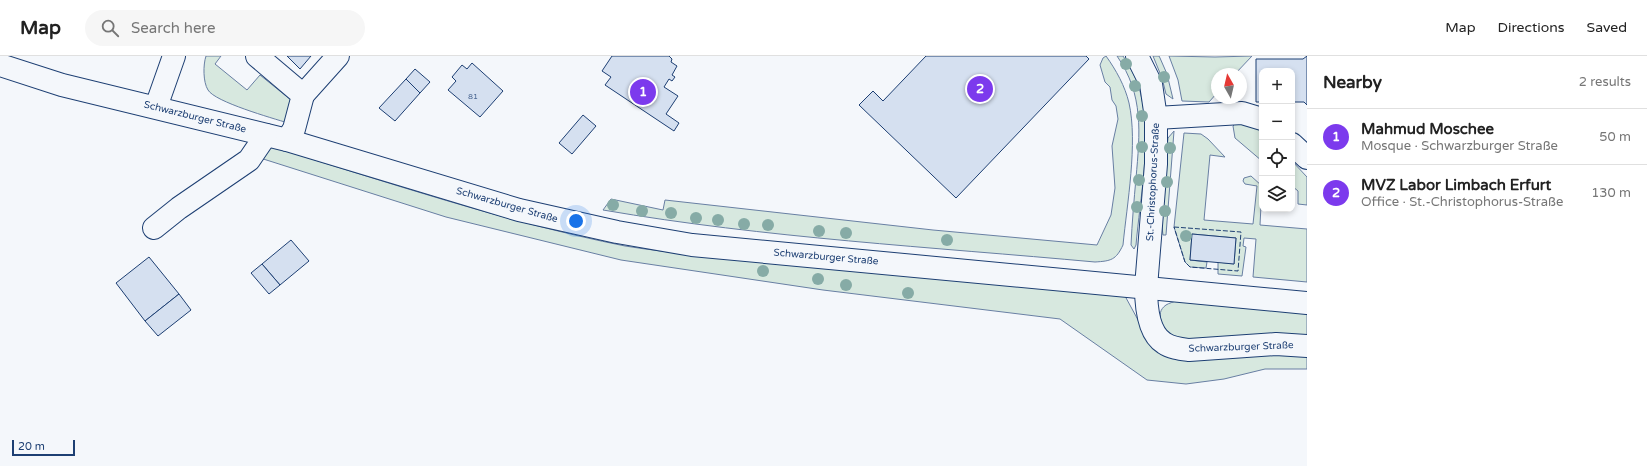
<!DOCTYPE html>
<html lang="en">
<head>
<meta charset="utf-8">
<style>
	:root { --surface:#fff; --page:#f6f6f6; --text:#222; --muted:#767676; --line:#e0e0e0; --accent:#7c3aed }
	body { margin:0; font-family:"Varela Round",sans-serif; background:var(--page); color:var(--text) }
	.controls { position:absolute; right:12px; top:12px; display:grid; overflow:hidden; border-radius:8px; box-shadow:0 2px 6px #0003 }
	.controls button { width:36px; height:36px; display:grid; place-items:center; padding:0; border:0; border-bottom:1px solid var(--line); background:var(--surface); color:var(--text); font:20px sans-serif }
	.compass { position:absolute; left:1211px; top:12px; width:36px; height:36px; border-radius:50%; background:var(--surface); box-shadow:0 2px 6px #0003; rotate:352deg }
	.scale { position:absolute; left:12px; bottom:10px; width:63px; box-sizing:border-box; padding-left:4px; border:2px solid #1d3f73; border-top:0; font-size:11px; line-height:14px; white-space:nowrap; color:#1d3f73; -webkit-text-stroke:3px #f4f7fb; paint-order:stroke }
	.you { position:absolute; left:576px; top:165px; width:14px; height:14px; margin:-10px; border:3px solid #fff; border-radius:50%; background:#1a73e8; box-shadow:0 0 0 6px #1a73e833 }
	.badge { display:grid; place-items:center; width:26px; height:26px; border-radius:50%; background:var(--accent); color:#fff; font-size:13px; font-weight:700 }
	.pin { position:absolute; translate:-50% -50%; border:2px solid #fff; box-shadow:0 1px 4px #0006 }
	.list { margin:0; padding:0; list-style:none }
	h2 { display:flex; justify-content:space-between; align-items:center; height:52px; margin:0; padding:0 16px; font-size:17px }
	h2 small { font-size:13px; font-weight:400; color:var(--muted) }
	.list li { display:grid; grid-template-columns:26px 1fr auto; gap:12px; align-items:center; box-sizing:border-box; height:56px; padding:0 16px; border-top:1px solid var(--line) }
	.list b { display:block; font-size:15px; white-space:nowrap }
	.list p { margin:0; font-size:13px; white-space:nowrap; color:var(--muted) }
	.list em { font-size:13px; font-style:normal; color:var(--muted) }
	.icon { flex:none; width:22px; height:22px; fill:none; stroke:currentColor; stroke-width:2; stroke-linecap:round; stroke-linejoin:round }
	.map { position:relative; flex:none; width:1307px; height:410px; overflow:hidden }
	header { display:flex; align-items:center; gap:24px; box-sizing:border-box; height:56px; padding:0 20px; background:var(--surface); border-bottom:1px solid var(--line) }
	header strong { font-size:19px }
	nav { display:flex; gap:22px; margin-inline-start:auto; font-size:14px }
	.search { width:280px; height:36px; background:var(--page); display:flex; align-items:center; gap:10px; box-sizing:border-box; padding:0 14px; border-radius:22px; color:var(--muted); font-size:15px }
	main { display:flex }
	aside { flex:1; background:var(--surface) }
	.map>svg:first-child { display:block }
	.green { fill:#d7e8df; stroke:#687fa3 }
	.building { fill:#d5e0f0; stroke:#1d3f73 }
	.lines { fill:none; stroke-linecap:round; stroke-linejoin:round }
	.minor-casing { stroke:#1d3f73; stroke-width:24 }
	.minor { stroke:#f4f7fb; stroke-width:22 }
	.fence { stroke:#1d3f73; stroke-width:1; stroke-dasharray:5 2; stroke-linecap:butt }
	.tree { fill:#86aba6 }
	.labels { text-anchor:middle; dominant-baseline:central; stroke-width:3; stroke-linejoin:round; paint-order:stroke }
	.number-label { font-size:8px; fill:#4b6792 }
	.street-label { font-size:10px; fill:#1d3f73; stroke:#f4f7fb }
</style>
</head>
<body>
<header>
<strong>Map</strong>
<div class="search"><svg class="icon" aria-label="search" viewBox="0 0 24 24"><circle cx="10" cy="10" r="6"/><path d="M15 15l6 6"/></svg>Search here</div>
<nav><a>Map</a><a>Directions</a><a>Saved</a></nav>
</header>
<main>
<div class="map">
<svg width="1307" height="410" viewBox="0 0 1307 410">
	<rect width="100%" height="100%" fill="#f4f7fb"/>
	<g class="green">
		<path d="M 206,0 L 221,0 L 215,8 L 247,34 L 260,19 L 291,44 L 288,67 C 272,62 215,46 208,34 C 203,26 203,9 206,0 Z"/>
		<path d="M 1106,0 C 1116,14 1125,30 1129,47 C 1138,87 1127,148 1123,189 C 1116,204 1111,205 1095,206 C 931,191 766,182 603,154 L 611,143 L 663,154 L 665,144 L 933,174 L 1097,189 L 1111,159 L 1115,132 L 1112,90 L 1118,63 L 1116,50 L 1112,44 L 1110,31 L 1105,26 L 1100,9 L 1103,2 Z"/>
		<path d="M 1117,0 L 1123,0 C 1131,12 1138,25 1141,39 C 1152,84 1140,142 1136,189 L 1134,193 L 1131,189 C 1132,167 1134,144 1136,122 C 1140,77 1144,39 1117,0 Z"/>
		<polygon points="1153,0 1159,0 1160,2 1167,18 1173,43 1166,38 1162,22"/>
		<polygon points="1169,0 1215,1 1252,0 1235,18 1217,18 1217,37 1209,46 1182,45 1178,24"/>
		<polygon points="1236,67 1251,67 1262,76 1262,105 1235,82 1233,70"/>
		<polygon points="1174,75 1166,179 1163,179 1161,163 1168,82"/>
		<polygon points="1184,77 1201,78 1208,83 1225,101 1210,99 1204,164 1253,168 1257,130 1245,128 1243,125 1244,122 1251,120 1262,130 1260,169 1307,173 1307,226 1253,221 1256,183 1244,182 1243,190 1246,191 1242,220 1218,218 1218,206 1234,208 1236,182 1192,178 1190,204 1207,206 1206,212 1190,211 1185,206 1174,171"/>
		<path d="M 270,90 C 387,126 505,166 625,190 C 649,194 673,196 697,200 L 1125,240 L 1150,286 L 1307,295 L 1307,313 L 1265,313 L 1224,323 L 1186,328 L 1147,324 L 1060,263 L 823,234 L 621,204 L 446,161 L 257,101 Z"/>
		<polygon points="1292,105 1307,121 1307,149 1298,148 1298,135 1292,130"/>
		<path d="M 1178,244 L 1307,257 L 1307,281 L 1196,288 L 1171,282 C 1165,273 1153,258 1166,249 C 1169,247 1174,246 1178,244 Z"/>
	</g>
	<g class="building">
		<polygon points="287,0 311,0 300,13"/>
		<polygon points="612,0 669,0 672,3 671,6 677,10 672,19 675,21 672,25 669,23 664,31 678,40 666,58 679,67 674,75 605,29 611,21 602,15"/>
		<polygon points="926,0 1086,0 1089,3 956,142 859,49 873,35 883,45"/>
		<polygon points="1307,0 1307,49 1304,46 1292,46 1292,15 1262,15 1262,46 1256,46 1256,3 1303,3"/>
		<polygon points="472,7 503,35 480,61 448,34 456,25 452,21 462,9 467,13"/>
		<polygon points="415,13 430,26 420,37 406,23"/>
		<polygon points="406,23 420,37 395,65 379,52"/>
		<polygon points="583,59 596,70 572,98 559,87"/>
		<polygon points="1192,178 1236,182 1234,208 1190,204"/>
		<polygon points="291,184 309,205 280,229 262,208"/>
		<polygon points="149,201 179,238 145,265 116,227"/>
		<polygon points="262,208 280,229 269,238 251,217"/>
		<polygon points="179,238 191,254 158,280 145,265"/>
	</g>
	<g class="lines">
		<defs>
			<g id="minor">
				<polyline points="257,0 303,39 294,73 287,84"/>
				<path d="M 1137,0 L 1151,28 L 1156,62 L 1156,108 L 1146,231 C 1146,249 1148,277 1164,287 C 1171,292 1181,293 1189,294 L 1276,288 L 1307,290"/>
				<polyline points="0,9 62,29 287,84 519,154 617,176 692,189 1307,247"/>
				<polyline points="303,39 338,0"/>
				<polyline points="156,51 174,0"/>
				<polyline points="1156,62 1242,57 1262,63"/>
				<polyline points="1292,88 1307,102"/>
				<polyline points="154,172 179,152 249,104 266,79"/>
			</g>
		</defs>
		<use href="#minor" class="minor-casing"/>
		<use href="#minor" class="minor"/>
		<polygon class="fence" points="1174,171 1241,176 1238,215 1190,211 1185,206"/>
	</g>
	<g class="tree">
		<circle cx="1126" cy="8" r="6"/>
		<circle cx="1164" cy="21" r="6"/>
		<circle cx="1135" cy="30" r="6"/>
		<circle cx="1142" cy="60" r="6"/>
		<circle cx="1142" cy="91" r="6"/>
		<circle cx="1170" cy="92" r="6"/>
		<circle cx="1139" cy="124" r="6"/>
		<circle cx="1167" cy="126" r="6"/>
		<circle cx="613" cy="149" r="6"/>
		<circle cx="1137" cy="151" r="6"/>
		<circle cx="642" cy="155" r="6"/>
		<circle cx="1165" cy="155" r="6"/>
		<circle cx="671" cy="157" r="6"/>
		<circle cx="696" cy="162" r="6"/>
		<circle cx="718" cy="164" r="6"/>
		<circle cx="744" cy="168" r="6"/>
		<circle cx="768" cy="169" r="6"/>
		<circle cx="819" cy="175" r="6"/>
		<circle cx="846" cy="177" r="6"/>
		<circle cx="1186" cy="180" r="6"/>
		<circle cx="947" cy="184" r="6"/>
		<circle cx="763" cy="215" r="6"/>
		<circle cx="818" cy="223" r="6"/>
		<circle cx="846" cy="229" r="6"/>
		<circle cx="908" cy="237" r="6"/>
	</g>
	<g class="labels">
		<g class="number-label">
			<text x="473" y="40">81</text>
		</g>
		<g class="street-label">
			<text transform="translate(195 61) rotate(14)">Schwarzburger Straße</text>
			<text transform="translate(1153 126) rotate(-87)">St.-Christophorus-Straße</text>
			<text transform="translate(507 149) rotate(16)">Schwarzburger Straße</text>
			<text transform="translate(826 201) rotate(5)">Schwarzburger Straße</text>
			<text transform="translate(1241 291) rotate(-2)">Schwarzburger Straße</text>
		</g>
	</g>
</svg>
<div class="controls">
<button>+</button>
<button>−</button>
<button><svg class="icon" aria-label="locate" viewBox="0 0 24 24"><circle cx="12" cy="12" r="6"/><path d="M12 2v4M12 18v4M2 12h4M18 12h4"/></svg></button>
<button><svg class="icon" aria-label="layers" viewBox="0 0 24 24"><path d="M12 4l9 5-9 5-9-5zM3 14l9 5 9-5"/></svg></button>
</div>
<svg class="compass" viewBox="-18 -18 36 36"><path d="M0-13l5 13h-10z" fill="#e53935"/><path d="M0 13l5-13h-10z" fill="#767676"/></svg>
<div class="scale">20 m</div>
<div class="you"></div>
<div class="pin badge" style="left:643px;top:36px">1</div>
<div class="pin badge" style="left:980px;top:33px">2</div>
</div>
<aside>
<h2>Nearby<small>2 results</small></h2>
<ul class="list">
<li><span class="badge">1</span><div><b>Mahmud Moschee</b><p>Mosque · Schwarzburger Straße</p></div><em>50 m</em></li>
<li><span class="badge">2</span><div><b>MVZ Labor Limbach Erfurt</b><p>Office · St.-Christophorus-Straße</p></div><em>130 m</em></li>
</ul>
</aside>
</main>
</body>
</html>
